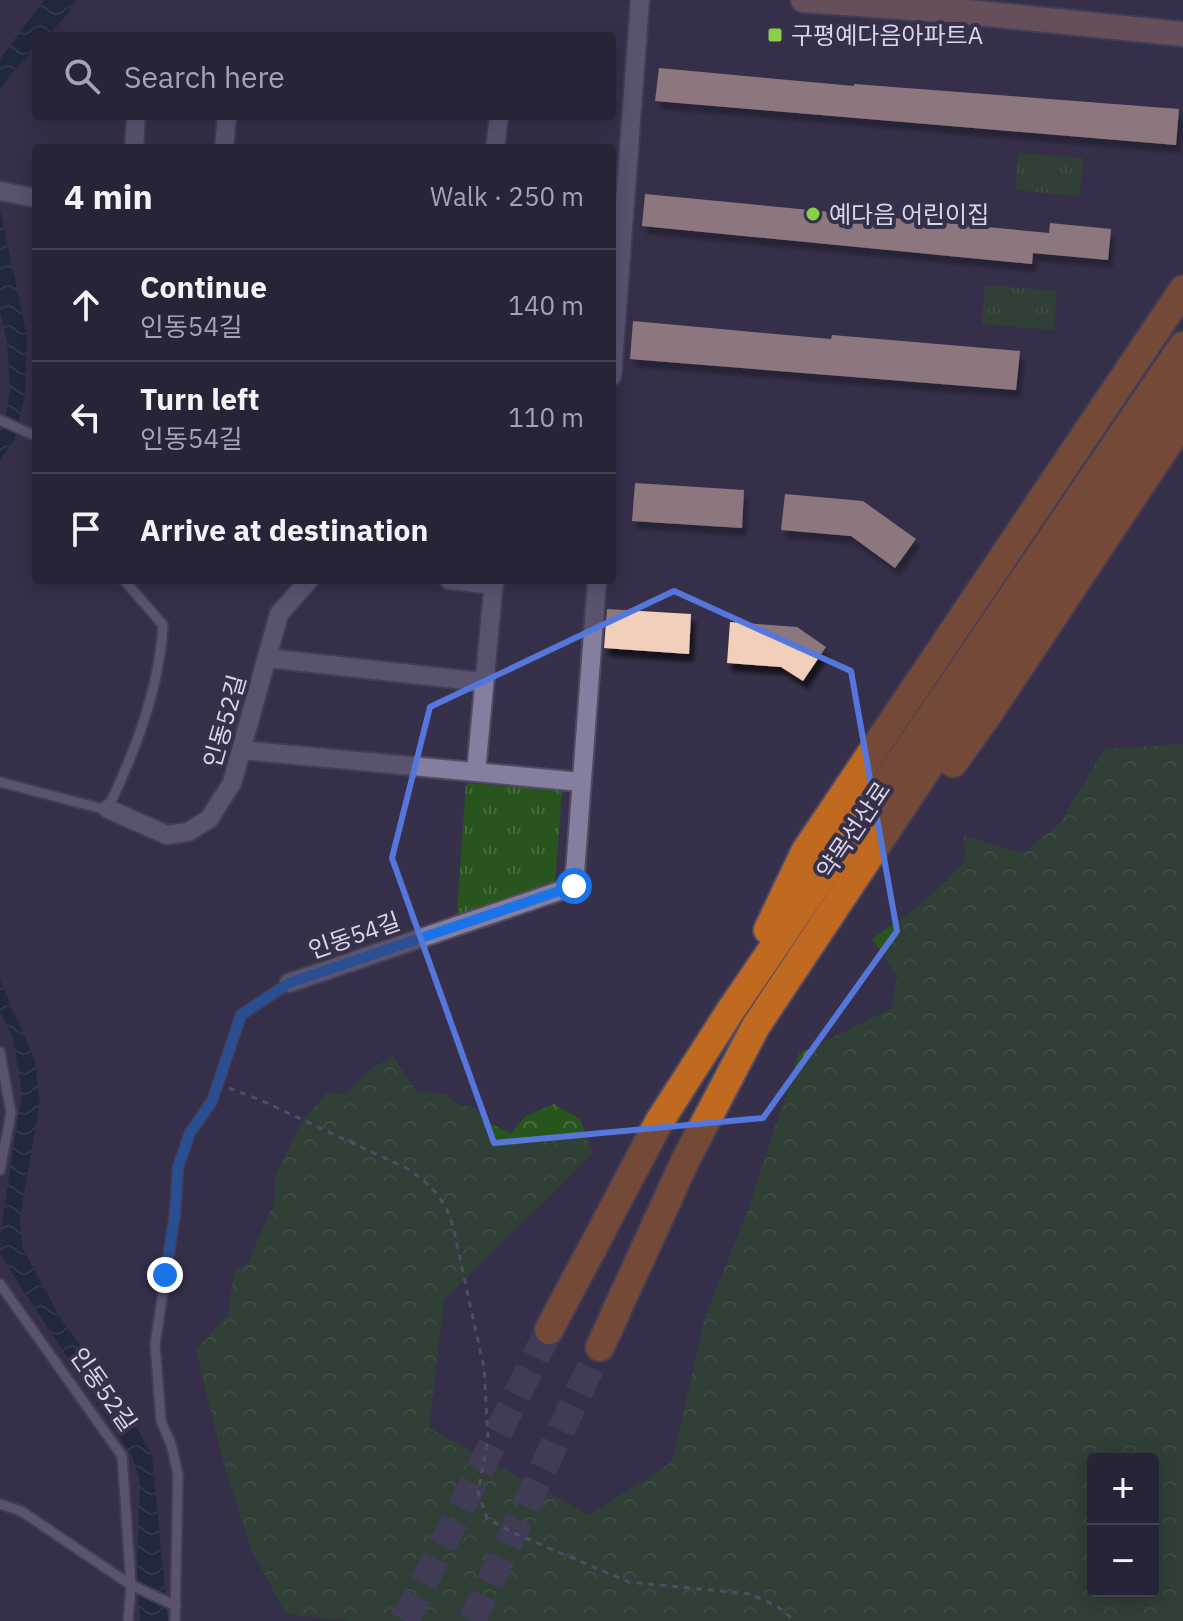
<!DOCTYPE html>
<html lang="en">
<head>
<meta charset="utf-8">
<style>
	:root { --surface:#282438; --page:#302c40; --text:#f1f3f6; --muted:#a5a4ae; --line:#444153 }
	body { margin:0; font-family:"IBM Plex Sans","Noto Sans KR",sans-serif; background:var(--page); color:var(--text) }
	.controls { position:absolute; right:24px; bottom:24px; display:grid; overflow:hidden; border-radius:8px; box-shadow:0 4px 20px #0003 }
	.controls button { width:72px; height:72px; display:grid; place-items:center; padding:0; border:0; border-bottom:2px solid var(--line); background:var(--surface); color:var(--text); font:40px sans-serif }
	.stop { position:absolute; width:24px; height:24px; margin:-18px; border:6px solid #1a73e8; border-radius:50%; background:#fff }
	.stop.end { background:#1a73e8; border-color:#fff; box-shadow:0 2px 8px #0008 }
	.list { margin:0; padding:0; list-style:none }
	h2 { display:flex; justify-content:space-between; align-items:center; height:104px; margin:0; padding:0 32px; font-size:34px }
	h2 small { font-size:26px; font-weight:400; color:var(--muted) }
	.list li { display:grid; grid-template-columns:52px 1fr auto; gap:24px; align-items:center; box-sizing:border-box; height:112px; padding:0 32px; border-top:2px solid var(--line) }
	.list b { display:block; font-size:30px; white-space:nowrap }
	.list p { margin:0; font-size:26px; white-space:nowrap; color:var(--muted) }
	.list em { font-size:26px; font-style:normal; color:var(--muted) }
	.icon { flex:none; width:44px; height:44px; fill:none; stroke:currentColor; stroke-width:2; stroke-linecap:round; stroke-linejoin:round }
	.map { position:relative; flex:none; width:1183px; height:1621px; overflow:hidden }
	.search { position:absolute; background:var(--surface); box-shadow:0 4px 20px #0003; left:32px; top:32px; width:584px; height:88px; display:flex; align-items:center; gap:20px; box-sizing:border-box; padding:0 28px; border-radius:8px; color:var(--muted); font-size:30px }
	.panel { position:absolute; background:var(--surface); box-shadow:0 4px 20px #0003; left:32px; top:144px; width:584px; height:440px; border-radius:8px }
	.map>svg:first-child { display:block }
	.grass { fill:url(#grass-tufts) }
	.forest { fill:url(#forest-crowns); fill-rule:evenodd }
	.water { fill:url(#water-waves) }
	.building { fill:#f1cfba; filter:url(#shadow) }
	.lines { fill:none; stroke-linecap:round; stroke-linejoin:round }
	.trunk-tunnel { stroke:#4e4962; stroke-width:28; stroke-dasharray:28 14; stroke-linecap:butt }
	.service-casing { stroke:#524c63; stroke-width:13 }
	.minor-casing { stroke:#524c63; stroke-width:22 }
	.secondary-casing { stroke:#524c63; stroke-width:28 }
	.trunk-casing { stroke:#524c63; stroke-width:32 }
	.path { stroke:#736e85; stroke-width:3; stroke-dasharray:6 6; stroke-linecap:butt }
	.service { stroke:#857e9e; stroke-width:9 }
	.minor { stroke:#857e9e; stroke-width:18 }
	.secondary { stroke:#9b766f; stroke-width:24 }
	.trunk { stroke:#c06920; stroke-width:28 }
	.route { stroke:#1a73e8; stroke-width:10 }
	.marked { fill:none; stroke:#5577dc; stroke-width:6; stroke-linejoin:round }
	.poi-dot { fill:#89cf48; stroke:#36304a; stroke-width:3 }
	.labels { text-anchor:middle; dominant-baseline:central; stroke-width:8; stroke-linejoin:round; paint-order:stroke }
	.poi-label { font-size:24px; fill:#d9d6e7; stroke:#36304a; text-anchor:start }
	.street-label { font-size:24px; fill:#d9d6e7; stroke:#36304a }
</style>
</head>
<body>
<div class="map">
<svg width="1183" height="1621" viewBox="0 0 1183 1621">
	<defs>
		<pattern id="grass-tufts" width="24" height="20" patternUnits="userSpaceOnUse" patternTransform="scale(2)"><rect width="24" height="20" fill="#28541e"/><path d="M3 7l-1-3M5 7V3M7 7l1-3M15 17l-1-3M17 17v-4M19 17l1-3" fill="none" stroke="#476c3f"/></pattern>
		<pattern id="forest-crowns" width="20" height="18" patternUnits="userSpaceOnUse" patternTransform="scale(2)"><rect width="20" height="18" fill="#28541e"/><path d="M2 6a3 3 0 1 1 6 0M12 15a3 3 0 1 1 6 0" fill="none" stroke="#476c3f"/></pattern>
		<pattern id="water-waves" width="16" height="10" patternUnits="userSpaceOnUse" patternTransform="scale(2)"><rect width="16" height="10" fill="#081d32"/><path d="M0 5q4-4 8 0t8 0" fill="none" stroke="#2b3d50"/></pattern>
		<filter id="shadow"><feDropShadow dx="4.5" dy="8" stdDeviation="2" flood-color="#0009"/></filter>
	</defs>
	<rect width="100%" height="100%" fill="#36304a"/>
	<g class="grass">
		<polygon points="1018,153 1083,158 1080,196 1015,190"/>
		<polygon points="985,285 1057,291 1054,330 982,324"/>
		<polygon points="466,783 562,790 555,884 456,927"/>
	</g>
	<path class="forest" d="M 1183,744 L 1183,1621 L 351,1621 L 286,1614 L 251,1549 L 223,1460 L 196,1350 L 228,1314 L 234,1272 L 248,1263 L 274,1203 L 276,1174 L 302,1121 L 327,1093 L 345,1094 L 371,1069 L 393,1056 L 416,1092 L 444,1094 L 460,1105 L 474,1107 L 486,1122 L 511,1133 L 526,1116 L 554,1104 L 580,1119 L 593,1153 L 444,1300 L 429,1428 L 589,1515 L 672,1462 L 705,1317 L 748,1210 L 799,1054 L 892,1008 L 897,976 L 872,939 L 920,905 L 965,862 L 964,836 L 1023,853 L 1060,823 L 1104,749 ZM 1093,1459 L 1153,1459 L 1153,1591 L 1093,1591 Z"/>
	<g class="water">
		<polygon points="44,0 76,0 67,15 47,36 36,36 36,47 10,75 0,91 0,59"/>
		<polygon points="0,210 27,336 25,395 14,441 0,460 0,430 4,425 10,389 7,342 0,312"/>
		<polygon points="0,980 35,1061 40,1104 20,1216 22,1247 61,1319 122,1401 152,1455 168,1621 140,1621 137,1575 140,1481 132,1457 1,1256 0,1235 22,1093 13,1039 0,1011"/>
	</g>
	<g class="building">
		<polygon points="659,68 854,86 854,84 1179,109 1176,145 655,101"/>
		<polygon points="645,194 1049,233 1050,223 1111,229 1108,260 1033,253 1032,264 642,226"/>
		<polygon points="633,321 831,339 832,335 1020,351 1016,390 630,359"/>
		<polygon points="635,483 744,490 742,528 632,521"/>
		<polygon points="785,494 863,501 916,539 895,568 851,536 781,530"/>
		<polygon points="607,609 691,614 689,654 604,648"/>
		<polygon points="730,622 797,627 826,647 803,681 781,667 727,663"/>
	</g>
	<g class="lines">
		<g class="trunk-tunnel">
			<polyline points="405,1621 549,1330"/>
			<polyline points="472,1621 600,1347"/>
		</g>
		<defs>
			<g id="service">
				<polyline points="0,420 36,436"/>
				<path d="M 0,782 L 107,810 C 135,752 159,690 163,625 L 124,580"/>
				<polyline points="0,1052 11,1113 0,1170"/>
				<polyline points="0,1284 122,1456 131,1585 128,1621"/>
				<polyline points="0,1504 21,1511 131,1585 176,1606"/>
				<polyline points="175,1621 178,1474 171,1444 161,1421 155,1344 175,1214 178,1167 190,1133 212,1101 241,1015 289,983"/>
			</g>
			<g id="minor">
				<polyline points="134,148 136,116"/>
				<polyline points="224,148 227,116"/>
				<polyline points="495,148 499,116"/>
				<polyline points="0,191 36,198"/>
				<polyline points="612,376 640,0"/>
				<polyline points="449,580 494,585"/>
				<polyline points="267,658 483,682"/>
				<polyline points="241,750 581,782"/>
				<polyline points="476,772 494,580"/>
				<polyline points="108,809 167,835 188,832 209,819 232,783 279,614 309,580"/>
				<polyline points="289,983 574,886 597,580"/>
			</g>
			<polyline id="secondary" points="803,0 968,12 1183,34"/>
			<g id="trunk">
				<polyline points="953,763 986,717 1183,421"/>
				<polyline points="768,930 805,852 1183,290"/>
				<polyline points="549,1330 659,1122 729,1013 1183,346"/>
				<polyline points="600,1347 686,1159 756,1026 1183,385"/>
			</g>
		</defs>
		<use href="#service" class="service-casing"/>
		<use href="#minor" class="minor-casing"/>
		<use href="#secondary" class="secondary-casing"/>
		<use href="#trunk" class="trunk-casing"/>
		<path class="path" d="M 229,1088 L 258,1099 L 406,1168 C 429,1182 446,1200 453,1227 L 484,1368 L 488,1438 L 478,1493 L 487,1518 L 509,1531 L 629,1582 L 750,1594 L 777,1606 L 795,1621"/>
		<use href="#service" class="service"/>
		<use href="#minor" class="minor"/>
		<use href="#secondary" class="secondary"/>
		<use href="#trunk" class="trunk"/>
	</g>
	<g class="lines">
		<polyline class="route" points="165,1275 175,1214 178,1167 190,1133 212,1101 241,1015 289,983 574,886"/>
	</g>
	<path d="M0 0H1183V1621H0ZM 674,591 L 851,671 L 897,931 L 763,1118 L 494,1143 L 392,858 L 430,707 Z" fill="#36304a" fill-opacity=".55" fill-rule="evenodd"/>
	<path class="marked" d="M 674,591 L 851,671 L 897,931 L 763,1118 L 494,1143 L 392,858 L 430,707 Z"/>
	<g class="poi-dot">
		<rect x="767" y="27" width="16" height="16" rx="4"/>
		<circle cx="813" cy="214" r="8"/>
	</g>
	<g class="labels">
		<g class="poi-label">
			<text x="791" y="35">구평예다음아파트A</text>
			<text x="829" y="214">예다음 어린이집</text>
		</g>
		<g class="street-label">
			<text transform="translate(224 721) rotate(-74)">인동52길</text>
			<text transform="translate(853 830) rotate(-56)">약목선산로</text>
			<text transform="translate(354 935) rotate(-19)">인동54길</text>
			<text transform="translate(104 1389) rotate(55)">인동52길</text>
		</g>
	</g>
</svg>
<div class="controls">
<button>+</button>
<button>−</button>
</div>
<div class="stop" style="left:574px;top:886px"></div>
<div class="stop end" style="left:165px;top:1275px"></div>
<div class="search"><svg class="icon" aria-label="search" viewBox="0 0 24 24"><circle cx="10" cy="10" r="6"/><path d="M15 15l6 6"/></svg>Search here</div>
<section class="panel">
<h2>4 min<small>Walk · 250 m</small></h2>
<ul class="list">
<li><svg class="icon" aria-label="ahead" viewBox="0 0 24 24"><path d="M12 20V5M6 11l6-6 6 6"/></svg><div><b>Continue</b><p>인동54길</p></div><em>140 m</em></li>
<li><svg class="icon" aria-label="left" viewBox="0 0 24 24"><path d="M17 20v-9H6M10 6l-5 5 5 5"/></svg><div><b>Turn left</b><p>인동54길</p></div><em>110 m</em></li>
<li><svg class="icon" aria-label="arrive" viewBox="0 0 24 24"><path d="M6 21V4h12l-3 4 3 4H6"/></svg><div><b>Arrive at destination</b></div></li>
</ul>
</section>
</div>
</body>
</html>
